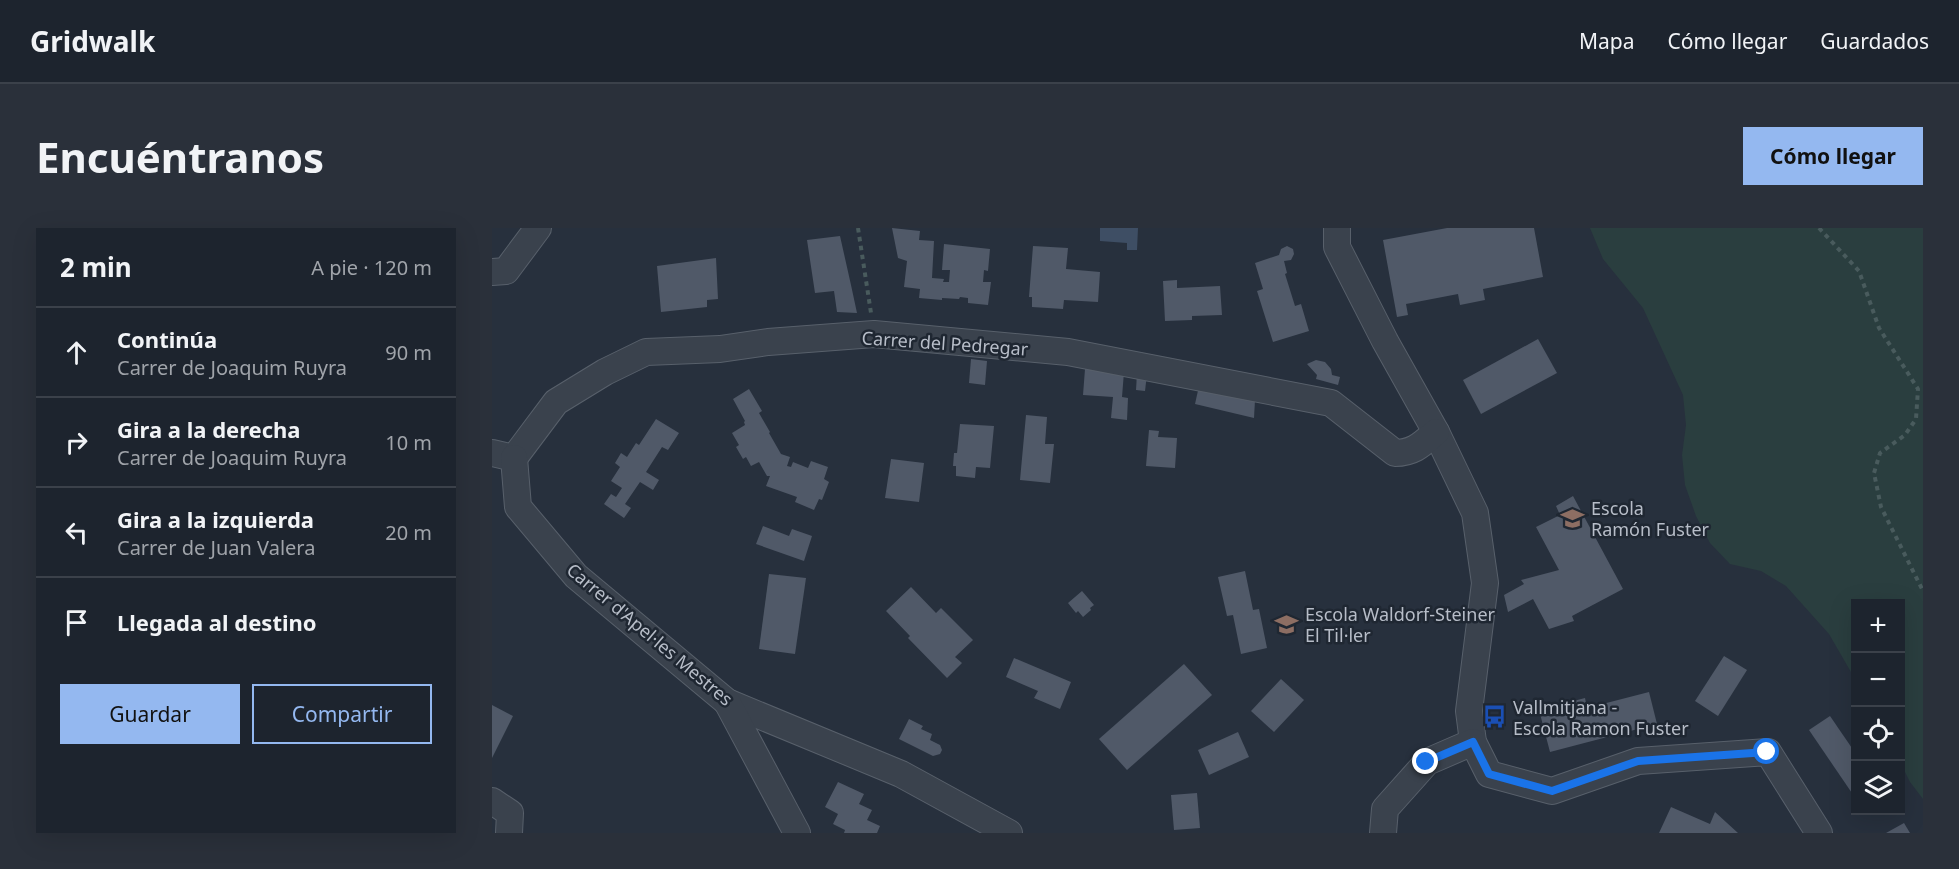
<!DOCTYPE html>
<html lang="es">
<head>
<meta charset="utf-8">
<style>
	:root { --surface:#1d242e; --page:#2a303a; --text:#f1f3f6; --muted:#a0a4aa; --line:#3b414a; --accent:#94b8f0 }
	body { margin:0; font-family:"Noto Sans",sans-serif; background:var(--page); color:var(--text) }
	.controls { position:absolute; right:18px; bottom:18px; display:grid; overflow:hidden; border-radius:0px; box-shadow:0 6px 24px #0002 }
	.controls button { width:54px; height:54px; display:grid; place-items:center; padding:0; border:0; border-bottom:2px solid var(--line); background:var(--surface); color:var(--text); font:30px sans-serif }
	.stop { position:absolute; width:18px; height:18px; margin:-14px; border:4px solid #1a73e8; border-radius:50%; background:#fff }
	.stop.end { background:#1a73e8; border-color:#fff; box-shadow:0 2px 6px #0008 }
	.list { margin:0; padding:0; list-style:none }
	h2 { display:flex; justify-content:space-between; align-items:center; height:78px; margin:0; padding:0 24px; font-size:26px }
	h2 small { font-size:20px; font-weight:400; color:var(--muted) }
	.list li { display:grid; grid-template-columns:39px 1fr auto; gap:18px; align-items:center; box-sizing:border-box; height:90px; padding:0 24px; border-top:2px solid var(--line) }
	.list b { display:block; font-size:22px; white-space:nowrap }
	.list p { margin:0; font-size:20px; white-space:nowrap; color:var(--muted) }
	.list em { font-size:20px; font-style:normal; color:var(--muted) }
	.actions { display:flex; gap:12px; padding:18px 24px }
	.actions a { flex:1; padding:14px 0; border:2px solid var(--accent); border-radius:0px; text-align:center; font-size:21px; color:var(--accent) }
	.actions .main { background:var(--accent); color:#111 }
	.icon { flex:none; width:33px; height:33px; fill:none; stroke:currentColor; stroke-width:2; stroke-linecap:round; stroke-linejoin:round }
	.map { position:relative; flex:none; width:1431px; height:605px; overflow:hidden; border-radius:0px }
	header { display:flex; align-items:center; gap:36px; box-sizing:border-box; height:84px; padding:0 30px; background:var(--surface); border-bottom:2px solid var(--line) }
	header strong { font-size:28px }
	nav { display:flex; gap:33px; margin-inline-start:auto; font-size:21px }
	.intro { display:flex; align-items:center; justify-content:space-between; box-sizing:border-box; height:144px; padding:0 36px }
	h1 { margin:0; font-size:42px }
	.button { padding:15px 27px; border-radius:0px; background:var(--accent); color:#111; font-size:21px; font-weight:700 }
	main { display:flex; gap:36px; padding:0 36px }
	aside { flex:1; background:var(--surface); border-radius:0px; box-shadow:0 6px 24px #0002 }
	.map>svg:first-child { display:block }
	.green { fill:#2a3e3f }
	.water { fill:#3e4e64 }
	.building { fill:#505968 }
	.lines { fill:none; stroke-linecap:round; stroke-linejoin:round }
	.minor-casing { stroke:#58606b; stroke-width:28 }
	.path { stroke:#495b5d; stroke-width:4; stroke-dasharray:4.5 4.5; stroke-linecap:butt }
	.minor { stroke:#3a424d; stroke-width:26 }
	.route { stroke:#1a73e8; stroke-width:8 }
	.labels { text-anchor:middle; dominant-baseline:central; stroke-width:5; stroke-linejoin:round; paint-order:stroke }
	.street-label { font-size:18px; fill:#b7bdc8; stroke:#1f2732 }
	.poi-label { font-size:18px; fill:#b7bdc8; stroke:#1f2732; text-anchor:start }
</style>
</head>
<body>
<header>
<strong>Gridwalk</strong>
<nav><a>Mapa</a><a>Cómo llegar</a><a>Guardados</a></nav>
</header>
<div class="intro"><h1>Encuéntranos</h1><a class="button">Cómo llegar</a></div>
<main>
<aside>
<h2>2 min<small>A pie · 120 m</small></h2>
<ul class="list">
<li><svg class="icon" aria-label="ahead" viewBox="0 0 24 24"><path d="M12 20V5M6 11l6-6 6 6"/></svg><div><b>Continúa</b><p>Carrer de Joaquim Ruyra</p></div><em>90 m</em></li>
<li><svg class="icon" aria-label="right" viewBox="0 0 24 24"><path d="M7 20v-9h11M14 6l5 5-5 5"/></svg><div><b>Gira a la derecha</b><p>Carrer de Joaquim Ruyra</p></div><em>10 m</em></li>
<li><svg class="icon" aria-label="left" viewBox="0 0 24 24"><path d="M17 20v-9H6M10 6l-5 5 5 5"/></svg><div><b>Gira a la izquierda</b><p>Carrer de Juan Valera</p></div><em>20 m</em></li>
<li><svg class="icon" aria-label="arrive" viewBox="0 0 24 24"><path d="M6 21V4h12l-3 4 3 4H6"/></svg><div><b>Llegada al destino</b></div></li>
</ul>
<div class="actions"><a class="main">Guardar</a><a>Compartir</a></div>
</aside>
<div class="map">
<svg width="1431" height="605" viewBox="0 0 1431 605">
	<rect width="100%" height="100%" fill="#27303d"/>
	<polygon class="green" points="1098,0 1431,0 1431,571 1418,554 1409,536 1408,376 1364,376 1363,451 1337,406 1294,358 1269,343 1238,336 1218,315 1204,288 1193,257 1190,227 1194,197 1191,167 1151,80 1111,31"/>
	<polygon class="water" points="608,0 646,0 645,22 635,22 635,15 608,13"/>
	<g class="building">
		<polygon points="400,0 428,3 427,12 442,13 440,50 452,51 451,54 457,54 458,42 450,42 452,16 498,21 496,43 492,42 491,54 499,54 496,77 476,75 476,70 468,69 467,71 450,70 450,72 427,70 428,61 412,59 415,33 406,30"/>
		<polygon points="955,0 1042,0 1051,49 991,61 993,72 968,77 966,66 914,76 916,87 905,89 891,12"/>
		<polygon points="348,8 359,57 365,85 345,84 342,63 323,65 315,12"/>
		<polygon points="541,18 576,20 574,41 608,44 606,74 572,72 571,81 540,79 540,69 537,69"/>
		<polygon points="795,18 801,21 802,26 799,32 792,33 795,45 793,46 803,78 809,76 817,103 781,114 765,63 771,61 763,35 787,27 789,21"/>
		<polygon points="224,30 226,71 215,72 215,79 169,84 165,38"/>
		<polygon points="685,52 685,60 728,58 730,87 700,88 700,92 673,93 671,53"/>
		<polygon points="1046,111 1065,145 989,186 971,152"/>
		<polygon points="479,131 495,133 493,157 477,155"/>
		<polygon points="824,132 833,134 839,141 840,147 848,149 846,157 824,151 825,147 815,136"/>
		<polygon points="593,141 632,144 630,169 636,170 635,192 619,190 621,169 591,167"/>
		<polygon points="645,145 655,146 653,163 644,162"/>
		<polygon points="707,158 763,172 762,190 703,176"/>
		<polygon points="257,161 270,183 267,185 278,204 277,205 289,226 298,229 295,238 299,239 301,234 316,240 319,233 336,239 332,251 337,254 330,272 327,271 322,282 303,274 305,269 274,258 278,248 275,248 267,234 259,238 254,229 251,231 244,219 247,217 240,205 253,197 252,194 253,193 241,171"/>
		<polygon points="534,187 555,189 553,216 562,216 558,255 528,252"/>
		<polygon points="164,191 187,205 176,222 170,219 154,244 167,252 161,262 148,254 133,276 139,280 132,290 112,276 119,266 124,269 130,260 119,253 128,239 123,235 129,225 135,229 144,215 147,217"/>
		<polygon points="468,196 502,198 498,240 484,239 483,250 464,248 464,238 461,238 462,225 465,225"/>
		<polygon points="657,202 667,203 666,209 685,210 683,240 654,238"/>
		<polygon points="399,231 432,235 427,274 393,270"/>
		<polygon points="1081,268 1131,361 1080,388 1082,393 1057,401 1041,371 1016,384 1012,367 1032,356 1029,352 1067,342 1044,299 1068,287 1064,278"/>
		<polygon points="271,298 297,308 300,301 320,308 312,333 264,316"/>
		<polygon points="753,343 761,382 767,381 775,420 749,426 741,387 735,388 726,349"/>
		<polygon points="277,346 314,350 303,426 267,421"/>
		<polygon points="419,359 444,385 449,380 481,412 463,429 470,435 455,450 416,410 418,408 394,383"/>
		<polygon points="590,363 602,377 598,380 599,382 591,389 586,383 584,385 576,375"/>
		<polygon points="1232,428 1255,442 1226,488 1203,473"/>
		<polygon points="522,430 579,454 568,481 542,470 546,463 514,449"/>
		<polygon points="692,436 720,467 635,542 607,511"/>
		<polygon points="789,451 812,472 782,504 759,483"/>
		<polygon points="1157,464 1165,496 1058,524 1047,482 1093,470 1095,480"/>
		<polygon points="0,477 21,488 0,530"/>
		<polygon points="1338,488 1364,526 1364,571 1317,502"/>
		<polygon points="417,491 431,498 429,501 440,506 438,512 448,517 450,522 448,526 441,528 407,511"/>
		<polygon points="746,504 757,529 717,547 706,522"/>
		<polygon points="346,554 372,566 367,576 380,582 375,592 388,598 385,605 352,605 353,602 341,596 346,586 333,579"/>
		<polygon points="705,565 708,600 682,602 679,567"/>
		<polygon points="1179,579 1218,596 1223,584 1246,605 1167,605"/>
		<polygon points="1412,595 1418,605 1394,605"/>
	</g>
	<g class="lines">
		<defs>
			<g id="minor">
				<polyline points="845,0 845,19 893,113 944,204 983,285 993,355 977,483 981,514 997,546 1060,563 1146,533 1276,524 1327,605"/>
				<polyline points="0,44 14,43 46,0"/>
				<polyline points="0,225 22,230"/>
				<path d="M 22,230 L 64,174 L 113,144 L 154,124 L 228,121 L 276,114 L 382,106 L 576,124 L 839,175 L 903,225 C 922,225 930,216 944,204"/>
				<polyline points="22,230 26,279 84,348 235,474 409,546 517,605"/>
				<polyline points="235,474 305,605"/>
				<polyline points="0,573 18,585 17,605"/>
				<polyline points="891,605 893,581 935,534 981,514"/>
			</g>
		</defs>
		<use href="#minor" class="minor-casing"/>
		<g class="path">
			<polyline points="366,0 379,85"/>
			<polyline points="1327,0 1367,43 1387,100 1426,161 1424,191 1413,207 1388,225 1382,245 1389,279 1431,363"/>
		</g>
		<use href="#minor" class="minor"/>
	</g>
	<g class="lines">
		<polyline class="route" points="934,534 981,514 997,546 1060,563 1146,533 1275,524"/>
	</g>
	<defs>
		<symbol id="school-bare" viewBox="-9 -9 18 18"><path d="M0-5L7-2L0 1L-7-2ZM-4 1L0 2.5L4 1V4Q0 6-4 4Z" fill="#8d6e63" stroke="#1f2732" stroke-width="2.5" paint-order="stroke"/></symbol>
		<symbol id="bus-bare" viewBox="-9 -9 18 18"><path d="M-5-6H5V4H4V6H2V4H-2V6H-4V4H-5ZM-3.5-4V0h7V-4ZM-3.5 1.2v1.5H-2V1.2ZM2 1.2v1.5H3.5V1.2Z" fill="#1a4fb4" stroke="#1f2732" stroke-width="2.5" paint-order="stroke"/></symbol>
	</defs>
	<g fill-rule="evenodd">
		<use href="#school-bare" x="1064" y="274" width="33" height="33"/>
		<use href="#school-bare" x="778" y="380" width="33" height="33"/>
		<use href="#bus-bare" x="986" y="472" width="33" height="33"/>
	</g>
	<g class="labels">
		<g class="street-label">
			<text transform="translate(453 115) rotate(4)">Carrer del Pedregar</text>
			<text transform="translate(158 406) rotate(40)">Carrer d'Apel·les Mestres</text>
		</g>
		<g class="poi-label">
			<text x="1099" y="280">Escola<tspan x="1099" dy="21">Ramón Fuster</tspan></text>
			<text x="813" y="386">Escola Waldorf-Steiner<tspan x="813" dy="21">El Til·ler</tspan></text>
			<text x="1021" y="479">Vallmitjana -<tspan x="1021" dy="21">Escola Ramon Fuster</tspan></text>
		</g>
	</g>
</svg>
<div class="controls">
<button>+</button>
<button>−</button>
<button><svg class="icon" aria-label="locate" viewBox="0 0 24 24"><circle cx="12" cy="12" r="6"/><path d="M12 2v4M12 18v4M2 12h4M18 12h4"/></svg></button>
<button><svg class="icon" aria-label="layers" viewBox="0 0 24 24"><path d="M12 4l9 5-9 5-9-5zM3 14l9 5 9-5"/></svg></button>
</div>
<div class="stop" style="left:1275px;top:524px"></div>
<div class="stop end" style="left:934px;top:534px"></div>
</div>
</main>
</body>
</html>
